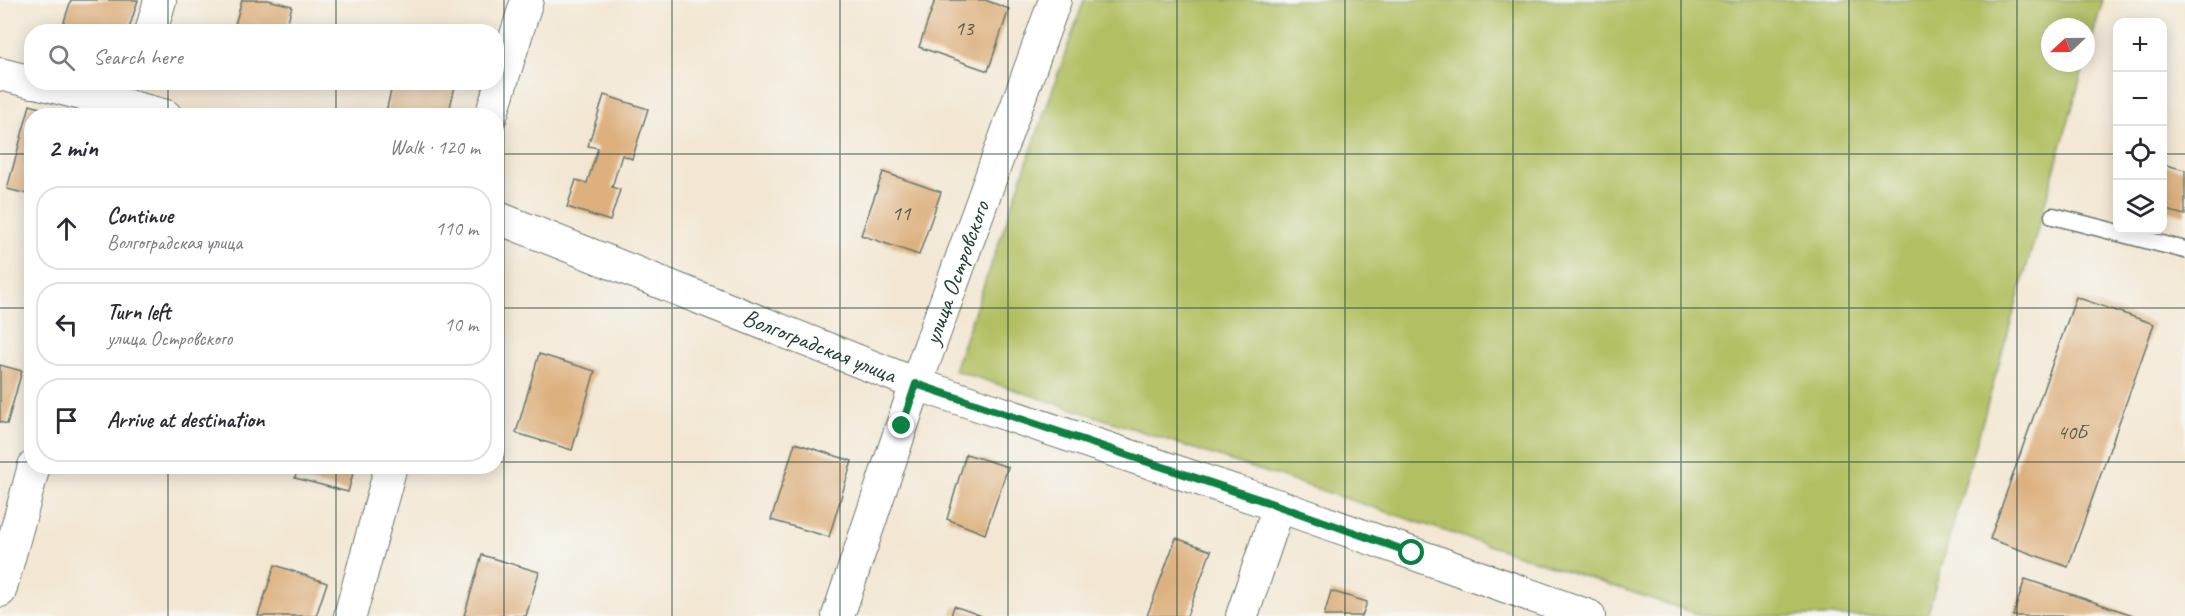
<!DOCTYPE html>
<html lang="en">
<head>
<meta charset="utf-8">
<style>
	:root { --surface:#fff; --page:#f7f7f7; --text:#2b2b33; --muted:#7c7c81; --line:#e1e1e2 }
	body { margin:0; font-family:Caveat,sans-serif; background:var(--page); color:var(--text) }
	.controls { position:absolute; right:18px; top:18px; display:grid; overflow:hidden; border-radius:12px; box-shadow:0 3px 15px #0003 }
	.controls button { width:54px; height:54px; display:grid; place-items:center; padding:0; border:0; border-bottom:2px solid var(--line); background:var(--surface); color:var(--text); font:30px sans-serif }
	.compass { position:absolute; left:2041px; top:18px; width:54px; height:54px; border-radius:50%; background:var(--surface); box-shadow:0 3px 15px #0003; rotate:248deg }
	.stop { position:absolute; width:18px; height:18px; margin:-14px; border:4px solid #0b8043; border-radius:50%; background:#fff }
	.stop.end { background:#0b8043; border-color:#fff; box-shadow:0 2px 6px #0008 }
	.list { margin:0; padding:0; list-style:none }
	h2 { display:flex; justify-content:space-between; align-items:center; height:78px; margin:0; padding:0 24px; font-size:26px }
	h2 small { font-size:20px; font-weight:400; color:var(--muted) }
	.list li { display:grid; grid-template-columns:39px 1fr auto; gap:18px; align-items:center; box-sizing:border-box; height:84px; margin:0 12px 12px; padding:0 12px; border:2px solid var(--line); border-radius:24px }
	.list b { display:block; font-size:22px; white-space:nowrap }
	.list p { margin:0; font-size:20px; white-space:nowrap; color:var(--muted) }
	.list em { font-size:20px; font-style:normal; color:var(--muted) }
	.icon { flex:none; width:33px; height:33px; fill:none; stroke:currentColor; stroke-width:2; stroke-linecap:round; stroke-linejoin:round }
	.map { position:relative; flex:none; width:2185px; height:616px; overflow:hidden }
	.search { position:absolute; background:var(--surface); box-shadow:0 3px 15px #0003; left:24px; top:24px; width:480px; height:66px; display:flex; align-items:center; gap:15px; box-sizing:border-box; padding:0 21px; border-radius:24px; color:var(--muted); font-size:22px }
	.panel { position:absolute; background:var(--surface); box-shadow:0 3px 15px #0003; left:24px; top:108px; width:480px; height:366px; border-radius:24px }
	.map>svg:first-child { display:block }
	.green { fill:#b2c063; stroke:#687e4c; stroke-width:1.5 }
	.building { fill:#ddb07e }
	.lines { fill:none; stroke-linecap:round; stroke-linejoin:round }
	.service-casing { stroke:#69786c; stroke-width:19 }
	.minor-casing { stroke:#69786c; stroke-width:34 }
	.service { stroke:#fff; stroke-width:16 }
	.minor { stroke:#fff; stroke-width:32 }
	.route { stroke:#0b8043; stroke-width:8 }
	.grid { fill:none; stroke:#1f3d34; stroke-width:1.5; stroke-opacity:0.55 }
	.labels { text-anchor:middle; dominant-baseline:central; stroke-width:5; stroke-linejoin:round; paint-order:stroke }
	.number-label { font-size:21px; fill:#4e5a46 }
	.street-label { font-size:24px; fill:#1f3d34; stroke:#f6f6f2 }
</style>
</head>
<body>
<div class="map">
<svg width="2185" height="616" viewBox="0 0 2185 616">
	<rect width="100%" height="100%" fill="#f6f6f2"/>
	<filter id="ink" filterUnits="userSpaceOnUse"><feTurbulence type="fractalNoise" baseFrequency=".0167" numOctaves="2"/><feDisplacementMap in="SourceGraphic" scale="12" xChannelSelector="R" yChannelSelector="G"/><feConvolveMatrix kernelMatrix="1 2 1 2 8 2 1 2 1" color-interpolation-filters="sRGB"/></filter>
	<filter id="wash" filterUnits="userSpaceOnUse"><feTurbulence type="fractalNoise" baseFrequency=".008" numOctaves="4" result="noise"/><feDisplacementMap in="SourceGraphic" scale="24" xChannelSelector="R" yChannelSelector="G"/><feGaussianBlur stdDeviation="1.35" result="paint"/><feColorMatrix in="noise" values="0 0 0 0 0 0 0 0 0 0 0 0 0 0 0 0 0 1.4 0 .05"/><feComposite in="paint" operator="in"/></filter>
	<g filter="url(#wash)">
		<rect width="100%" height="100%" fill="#f3e7d3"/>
		<polygon class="green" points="1084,0 2103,0 2086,60 2086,27 2050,27 2050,63 2085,63 1927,616 1704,616 954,370"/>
		<g id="blocks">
			<g class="building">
				<polygon points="71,0 138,0 128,32 75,32 62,28"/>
				<polygon points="242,0 268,0 292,6 285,32 233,32"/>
				<polygon points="935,0 985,0 1009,9 988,71 919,47"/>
				<polygon points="393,82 456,82 448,116 385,116"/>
				<polygon points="604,95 648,109 632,159 622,155 612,187 620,190 610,221 567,207 576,180 587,183 598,148 588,146"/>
				<polygon points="30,105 63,115 32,116 32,195 7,189"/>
				<polygon points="2162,164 2185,170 2185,215 2162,209"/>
				<polygon points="883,172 941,192 919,255 861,235"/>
				<polygon points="2076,297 2154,324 2068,567 1990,539"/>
				<polygon points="539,354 595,371 572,450 516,433"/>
				<polygon points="0,365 22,371 7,424 0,422"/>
				<polygon points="795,443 852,461 829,537 771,520"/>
				<polygon points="966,454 1008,467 985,534 947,519"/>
				<polygon points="298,466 355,466 348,492 295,478"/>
				<polygon points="1176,538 1211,551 1187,616 1147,616"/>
				<polygon points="482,555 539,572 526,616 464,616"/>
				<polygon points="275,565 327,583 316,616 258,616"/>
				<polygon points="2025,579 2136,616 2013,616"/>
				<polygon points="1331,591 1367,602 1362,616 1324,616"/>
				<polygon points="954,606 982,616 951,616"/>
			</g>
		</g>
	</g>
	<g filter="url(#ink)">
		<use href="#blocks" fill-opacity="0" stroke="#69786c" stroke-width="1.5"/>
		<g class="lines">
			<defs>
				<polyline id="service" points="2053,216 2185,250"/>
				<g id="minor">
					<polyline points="151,32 160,0"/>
					<polyline points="0,74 32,82"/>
					<polyline points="36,82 166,116"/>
					<polyline points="491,116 527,0"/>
					<path id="s1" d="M 496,217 L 916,384 L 1279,506 L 1589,616"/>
					<polyline points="0,591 34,466"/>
					<polyline points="350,616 391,466"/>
					<path id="s2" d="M 838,616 L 916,384 L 1055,0"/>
					<polyline points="1242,616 1279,506"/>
				</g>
			</defs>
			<use href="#service" class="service-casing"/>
			<use href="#minor" class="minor-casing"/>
			<use href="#service" class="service"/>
			<use href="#minor" class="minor"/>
		</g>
	</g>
	<g class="lines" filter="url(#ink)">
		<polyline class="route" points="902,426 916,384 1279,506 1412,553"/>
	</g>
	<path class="grid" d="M 168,0 L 168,32M 336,0 L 336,32M 504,0 L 504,616M 672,0 L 672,616M 840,0 L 840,616M 1008,0 L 1008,616M 1177,0 L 1177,616M 1345,0 L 1345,616M 1513,0 L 1513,616M 1681,0 L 1681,616M 1849,0 L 1849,616M 2017,0 L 2017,616M 168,82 L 168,116M 336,82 L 336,116M 0,154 L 32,154M 496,154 L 2118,154M 2162,154 L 2185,154M 0,308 L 32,308M 496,308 L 2185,308M 0,462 L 32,462M 496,462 L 2185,462M 168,466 L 168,616M 336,466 L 336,616"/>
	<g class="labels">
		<g class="number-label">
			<text x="964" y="28">13</text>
			<text x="901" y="213">11</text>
			<text x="2072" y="432">40Б</text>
		</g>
		<g class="street-label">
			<text stroke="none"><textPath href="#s2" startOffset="363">улица Островского</textPath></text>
			<text stroke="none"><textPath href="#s1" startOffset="348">Волгоградская улица</textPath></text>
		</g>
	</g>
</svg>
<div class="controls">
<button>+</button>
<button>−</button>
<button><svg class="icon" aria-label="locate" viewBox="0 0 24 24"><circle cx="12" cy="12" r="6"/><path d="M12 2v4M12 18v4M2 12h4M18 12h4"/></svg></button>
<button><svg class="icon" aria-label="layers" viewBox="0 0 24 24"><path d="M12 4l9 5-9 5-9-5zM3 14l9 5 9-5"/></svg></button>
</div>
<svg class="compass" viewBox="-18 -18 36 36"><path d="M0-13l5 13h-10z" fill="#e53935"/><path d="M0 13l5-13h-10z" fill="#7c7c81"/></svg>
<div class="stop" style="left:1412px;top:553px"></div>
<div class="stop end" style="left:902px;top:426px"></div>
<div class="search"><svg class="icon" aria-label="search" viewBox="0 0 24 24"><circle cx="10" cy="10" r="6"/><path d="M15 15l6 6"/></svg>Search here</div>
<section class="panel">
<h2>2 min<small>Walk · 120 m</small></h2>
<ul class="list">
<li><svg class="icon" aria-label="ahead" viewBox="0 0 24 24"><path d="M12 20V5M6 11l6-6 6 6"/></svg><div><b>Continue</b><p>Волгоградская улица</p></div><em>110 m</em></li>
<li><svg class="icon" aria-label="left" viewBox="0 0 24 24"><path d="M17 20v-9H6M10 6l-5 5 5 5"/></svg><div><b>Turn left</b><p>улица Островского</p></div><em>10 m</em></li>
<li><svg class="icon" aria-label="arrive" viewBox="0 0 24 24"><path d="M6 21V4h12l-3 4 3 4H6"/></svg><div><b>Arrive at destination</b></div></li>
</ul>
</section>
</div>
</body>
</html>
